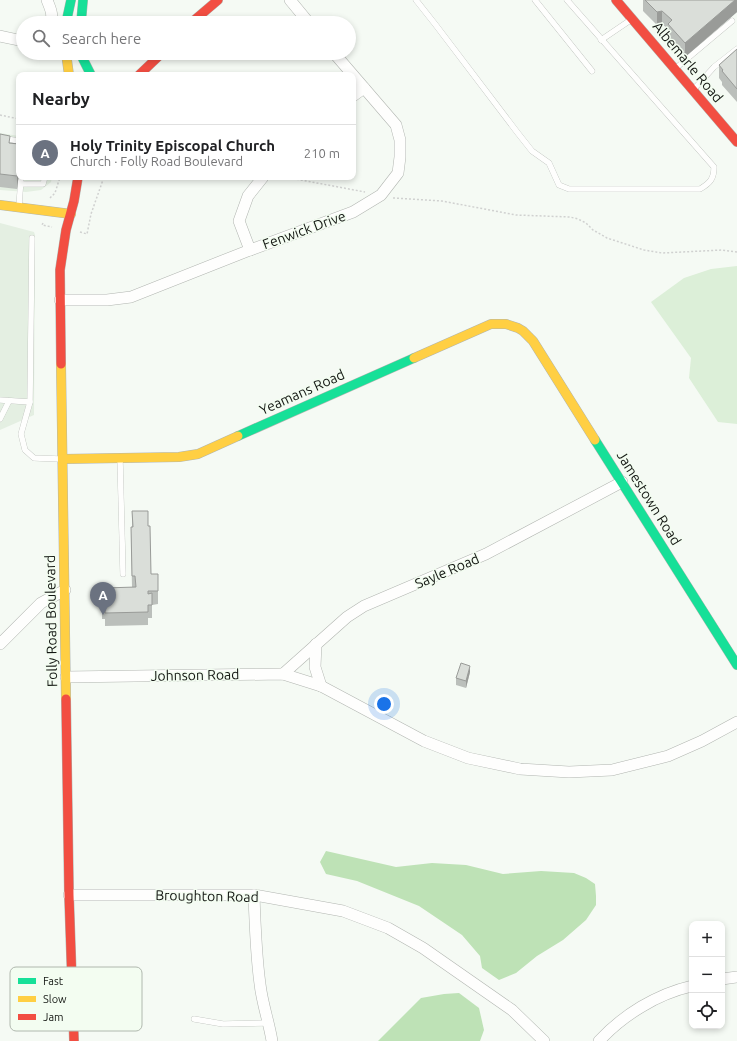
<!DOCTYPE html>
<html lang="en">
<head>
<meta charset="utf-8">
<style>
	:root { --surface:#fff; --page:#f2f2f2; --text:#202124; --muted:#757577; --line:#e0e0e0; --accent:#ea580c }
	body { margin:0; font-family:Ubuntu,sans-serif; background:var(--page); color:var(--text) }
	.controls { position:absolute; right:12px; bottom:12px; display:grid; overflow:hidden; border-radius:8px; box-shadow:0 2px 6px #0003 }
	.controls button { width:36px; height:36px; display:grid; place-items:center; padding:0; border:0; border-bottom:1px solid var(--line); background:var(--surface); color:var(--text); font:20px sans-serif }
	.you { position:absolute; left:384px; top:704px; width:14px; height:14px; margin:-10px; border:3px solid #fff; border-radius:50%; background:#1a73e8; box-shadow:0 0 0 6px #1a73e833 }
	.badge { display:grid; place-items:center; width:26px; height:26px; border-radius:50%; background:var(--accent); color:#fff; font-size:13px; font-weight:700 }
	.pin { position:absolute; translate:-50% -33px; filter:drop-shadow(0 1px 2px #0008) }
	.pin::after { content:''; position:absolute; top:21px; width:14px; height:12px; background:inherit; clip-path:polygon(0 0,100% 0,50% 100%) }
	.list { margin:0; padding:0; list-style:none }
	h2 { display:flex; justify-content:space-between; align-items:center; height:52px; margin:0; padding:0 16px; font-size:17px }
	h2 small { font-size:13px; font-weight:400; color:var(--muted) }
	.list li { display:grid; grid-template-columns:26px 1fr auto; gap:12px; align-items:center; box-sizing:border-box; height:56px; padding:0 16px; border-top:1px solid var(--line) }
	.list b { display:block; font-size:15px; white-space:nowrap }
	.list p { margin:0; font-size:13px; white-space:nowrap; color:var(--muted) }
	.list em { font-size:13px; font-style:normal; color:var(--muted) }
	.icon { flex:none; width:22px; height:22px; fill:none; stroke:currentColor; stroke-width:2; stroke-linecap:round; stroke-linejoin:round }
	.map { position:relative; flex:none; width:737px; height:1041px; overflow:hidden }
	.search { position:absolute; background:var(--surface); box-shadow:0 2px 6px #0003; left:16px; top:16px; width:340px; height:44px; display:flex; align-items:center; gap:10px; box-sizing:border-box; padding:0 14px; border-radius:22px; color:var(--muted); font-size:15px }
	.panel { position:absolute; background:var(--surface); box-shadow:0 2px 6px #0003; left:16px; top:72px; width:340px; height:108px; border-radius:8px }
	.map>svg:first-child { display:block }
	.built { fill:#e4efe2 }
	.green { fill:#dcefd8 }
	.water { fill:#bee2b6 }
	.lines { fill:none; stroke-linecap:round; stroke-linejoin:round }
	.lane-casing { stroke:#b1b5b0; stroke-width:6 }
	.street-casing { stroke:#b1b5b0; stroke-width:12 }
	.fast-casing { stroke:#b1b5b0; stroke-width:10 }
	.slow-casing { stroke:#b1b5b0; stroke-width:10 }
	.jam-casing { stroke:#b1b5b0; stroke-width:10 }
	.path { stroke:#d0d1d0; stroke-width:1.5; stroke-dasharray:2 2; stroke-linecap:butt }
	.lane { stroke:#fefefd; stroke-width:5.5 }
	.street { stroke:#fefefd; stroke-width:11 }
	.fast { stroke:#16e098; stroke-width:9 }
	.slow { stroke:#ffcf43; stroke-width:9 }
	.jam { stroke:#f24e42; stroke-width:9 }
	.wall { fill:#bbbfbb }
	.shaded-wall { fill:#999b98 }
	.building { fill:#daded9; stroke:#999b98 }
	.labels { text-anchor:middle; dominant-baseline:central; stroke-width:3; stroke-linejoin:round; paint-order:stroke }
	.street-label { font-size:14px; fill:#131612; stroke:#f3fdf1 }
	.key { fill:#f3fdf1; stroke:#b0b8ae; stroke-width:1 }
	.key-label { font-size:11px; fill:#131612 }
</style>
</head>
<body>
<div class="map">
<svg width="737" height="1041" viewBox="0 0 737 1041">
	<rect width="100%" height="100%" fill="#f5faf4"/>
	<g class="built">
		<polygon points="0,133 19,136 19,177 52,177 51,182 41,190 26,192 0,190"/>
		<polygon points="0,223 34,232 35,235 34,415 0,430"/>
	</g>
	<polygon class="green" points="737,266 737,424 718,422 689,378 691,358 651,302 684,278 711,269"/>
	<g class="water">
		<polygon points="326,851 396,867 432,863 466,865 503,874 541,871 574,873 586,878 595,884 596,896 596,905 586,920 563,940 537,956 516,973 499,980 482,968 480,956 462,935 419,906 357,881 326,874 320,862"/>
		<polygon points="459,993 479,1008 484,1030 480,1041 378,1041 421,998 444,994"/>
	</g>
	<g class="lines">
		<defs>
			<g id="lane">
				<path d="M 416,0 L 435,24 L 517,132 L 532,151 L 549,163 L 559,185 L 569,189 L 700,189 C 710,183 714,179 714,167 L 567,0"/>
				<polyline points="535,0 592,71"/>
				<polyline points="601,40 632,19"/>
				<polyline points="676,68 732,21"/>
				<polyline points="694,89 714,67 737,49"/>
				<polyline points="0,138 19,141"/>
				<polyline points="20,184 43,184 45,177"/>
				<polyline points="19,207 21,177"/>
				<polyline points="32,238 30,402 21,434 25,450 34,458 60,459"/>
				<polyline points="0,400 30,402"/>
				<polyline points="0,419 9,401"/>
				<polyline points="120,458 123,574"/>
				<polyline points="194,1019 223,1024 269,1023"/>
			</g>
			<g id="street">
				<path d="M 47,0 C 50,8 54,15 50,23"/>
				<polyline points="290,0 309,23"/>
				<polyline points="0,36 23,41"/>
				<polyline points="353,96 364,88"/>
				<polyline points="250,250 239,221 248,196 263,177"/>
				<polyline points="60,300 107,300 131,297 250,250 353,212 381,195 398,173 400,157 400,140 396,125 334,53"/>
				<polyline points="0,644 41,603 65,590"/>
				<polyline points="316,644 315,667 321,686"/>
				<polyline points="283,674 347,617 364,606 486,554 622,482"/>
				<polyline points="66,677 283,674 321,686 424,741 468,758 520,769 569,772 612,770 668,756 702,741 737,722"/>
				<polyline points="69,895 254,895 343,911 388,928 423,948 512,1010 544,1041"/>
				<path d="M 254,895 C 255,925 256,955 260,984 C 262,1003 269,1022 272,1041"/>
				<polyline points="722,979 737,977"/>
				<path d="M 599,1041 C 623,1015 657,994 692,986"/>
			</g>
			<g id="fast">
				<polyline points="66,23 71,0"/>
				<polyline points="81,23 83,0"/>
				<polyline points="81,55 91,75"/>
				<polyline points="238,436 414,358"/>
				<polyline points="595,440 737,665"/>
			</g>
			<g id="slow">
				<polyline points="66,53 69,75"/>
				<polyline points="0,205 71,214"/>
				<polyline points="414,358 491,324 506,324 518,328 523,331 533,341 595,440"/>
				<polyline points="61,364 66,699"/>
				<polyline points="63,459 179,457 198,454 238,436"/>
			</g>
			<g id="jam">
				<polyline points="616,0 737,142"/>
				<polyline points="191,23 218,0"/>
				<polyline points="139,75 162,53"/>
				<polyline points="61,364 60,270 66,230 74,201 78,177"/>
				<polyline points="66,699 69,895 74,1041"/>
			</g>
		</defs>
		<use href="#lane" class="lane-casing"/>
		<use href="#street" class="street-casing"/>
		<use href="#fast" class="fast-casing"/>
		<use href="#slow" class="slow-casing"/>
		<use href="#jam" class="jam-casing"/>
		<g class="path">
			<polyline points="0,115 19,119"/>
			<polyline points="285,177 365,192"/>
			<polyline points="50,198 55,193 60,177"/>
			<polyline points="393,198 442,201 516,215 570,217 578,219 586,223 593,230 607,238 644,250 662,253 722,250 737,252"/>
			<polyline points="43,223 42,225 52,227"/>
			<polyline points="80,232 87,234 91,214 104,177"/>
		</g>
		<use href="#lane" class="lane"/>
		<use href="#street" class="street"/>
		<use href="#fast" class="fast"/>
		<use href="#slow" class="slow"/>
		<use href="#jam" class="jam"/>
	</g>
	<g class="wall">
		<polygon points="643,0 737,0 737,12 685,57 668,37 668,29 662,24 657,25 643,11"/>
		<polygon points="737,49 737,102 722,85 722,82 719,78 719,65"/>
		<polygon points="0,134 10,143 19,144 19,173 17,189 0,187"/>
		<polygon points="132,511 148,526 151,574 158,574 158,604 152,605 152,618 148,618 148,625 105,626 105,619 102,619 102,594 104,594 132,587 131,540 131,527 132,527"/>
		<polygon points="470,672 466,688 456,685 456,678"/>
	</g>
	<g class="shaded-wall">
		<polygon points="735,0 737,0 737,12 685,57 685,43"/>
		<polygon points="662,11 662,24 657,25 657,12"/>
		<polygon points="19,159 19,173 17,189 17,176"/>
		<polygon points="470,666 470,672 466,688 466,681"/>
	</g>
	<g class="building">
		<polygon points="645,0 735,0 685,43 668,24 672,20 662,11 657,12"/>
		<polygon points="737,49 737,89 722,71 723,70 719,65"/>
		<polygon points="0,134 10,136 9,143 19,144 19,159 17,176 0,174"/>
		<polygon points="132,511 148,511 148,526 150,526 151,574 158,574 158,591 148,591 148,594 152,593 152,605 148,605 148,612 105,613 105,606 102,606 102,594 105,594 104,588 136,587 135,576 132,576 131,527 133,527"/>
		<polygon points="461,663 470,666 466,681 456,678"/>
	</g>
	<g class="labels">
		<g class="street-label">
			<text transform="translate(688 62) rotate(50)">Albemarle Road</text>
			<text transform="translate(304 230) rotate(-20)">Fenwick Drive</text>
			<text transform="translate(302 392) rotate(-24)">Yeamans Road</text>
			<text transform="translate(649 498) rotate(58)">Jamestown Road</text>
			<text transform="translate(447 571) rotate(-23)">Sayle Road</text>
			<text transform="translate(51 621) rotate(-91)">Folly Road Boulevard</text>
			<text transform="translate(195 675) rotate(-1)">Johnson Road</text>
			<text transform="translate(207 896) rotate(1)">Broughton Road</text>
		</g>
	</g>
	<rect x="10" y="967" width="132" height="64" rx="6" class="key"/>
	<rect x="18" y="978" width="18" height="6" fill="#16e098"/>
	<rect x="18" y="996" width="18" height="6" fill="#ffcf43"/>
	<rect x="18" y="1014" width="18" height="6" fill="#f24e42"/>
	<g class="key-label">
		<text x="43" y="985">Fast</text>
		<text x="43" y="1003">Slow</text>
		<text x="43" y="1021">Jam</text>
	</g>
</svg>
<div class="controls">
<button>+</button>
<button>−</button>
<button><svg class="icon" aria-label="locate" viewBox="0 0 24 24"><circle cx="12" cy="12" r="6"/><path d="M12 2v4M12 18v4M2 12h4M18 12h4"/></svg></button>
</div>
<div class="you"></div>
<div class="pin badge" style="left:103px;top:615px;background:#6b7280">A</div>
<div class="search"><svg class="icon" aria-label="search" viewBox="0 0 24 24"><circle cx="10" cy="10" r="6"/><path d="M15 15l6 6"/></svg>Search here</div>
<section class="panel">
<h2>Nearby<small></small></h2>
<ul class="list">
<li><span class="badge" style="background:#6b7280">A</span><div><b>Holy Trinity Episcopal Church</b><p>Church · Folly Road Boulevard</p></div><em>210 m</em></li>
</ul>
</section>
</div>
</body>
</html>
